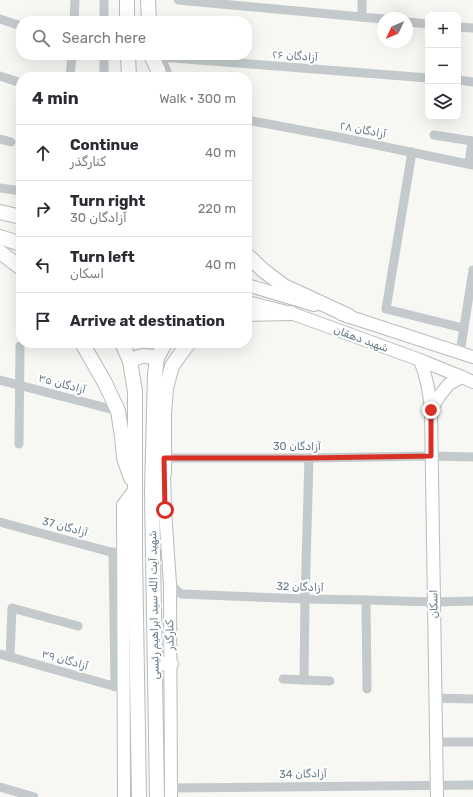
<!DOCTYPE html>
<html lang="en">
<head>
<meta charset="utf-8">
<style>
	:root { --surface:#fff; --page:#f7f7f7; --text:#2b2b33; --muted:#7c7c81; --line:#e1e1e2 }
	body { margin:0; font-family:Rubik,Cairo,sans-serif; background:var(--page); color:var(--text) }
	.controls { position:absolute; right:12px; top:12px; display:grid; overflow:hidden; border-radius:8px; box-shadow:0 4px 16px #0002 }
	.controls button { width:36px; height:36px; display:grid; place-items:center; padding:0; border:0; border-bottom:1px solid var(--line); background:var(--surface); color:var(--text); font:20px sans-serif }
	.compass { position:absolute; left:377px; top:12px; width:36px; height:36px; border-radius:50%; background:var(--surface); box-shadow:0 4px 16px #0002; rotate:226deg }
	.stop { position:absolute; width:12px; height:12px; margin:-9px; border:3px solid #d93025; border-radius:50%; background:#fff }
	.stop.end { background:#d93025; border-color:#fff; box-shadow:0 1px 4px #0008 }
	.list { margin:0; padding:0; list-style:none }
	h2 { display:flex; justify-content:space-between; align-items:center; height:52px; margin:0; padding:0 16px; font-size:17px }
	h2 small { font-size:13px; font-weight:400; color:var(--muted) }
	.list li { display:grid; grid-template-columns:26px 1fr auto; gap:12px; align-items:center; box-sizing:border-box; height:56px; padding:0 16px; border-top:1px solid var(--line) }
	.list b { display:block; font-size:15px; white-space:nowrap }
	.list p { margin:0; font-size:13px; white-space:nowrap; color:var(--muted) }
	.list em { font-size:13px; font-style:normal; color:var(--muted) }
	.icon { flex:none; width:22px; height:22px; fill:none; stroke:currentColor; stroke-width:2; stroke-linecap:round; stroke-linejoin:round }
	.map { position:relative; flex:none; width:473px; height:797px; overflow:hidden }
	.search { position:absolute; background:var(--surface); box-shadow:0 4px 16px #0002; left:16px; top:16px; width:236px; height:44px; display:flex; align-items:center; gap:10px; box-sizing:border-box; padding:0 14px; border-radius:16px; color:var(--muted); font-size:15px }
	.panel { position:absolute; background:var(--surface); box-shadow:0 4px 16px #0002; left:16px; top:72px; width:236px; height:276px; border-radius:16px }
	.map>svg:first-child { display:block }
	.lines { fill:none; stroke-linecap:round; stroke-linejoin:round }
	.secondary-casing { stroke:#b6bcc0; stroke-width:14 }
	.primary-casing { stroke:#b7bcbf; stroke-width:16 }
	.street { stroke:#c4c9cb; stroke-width:9 }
	.secondary { stroke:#fff; stroke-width:12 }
	.primary { stroke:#fff; stroke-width:14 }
	.route { stroke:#d93025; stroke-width:5 }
	.labels { text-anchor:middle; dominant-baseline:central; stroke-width:4; stroke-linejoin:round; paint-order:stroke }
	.street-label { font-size:11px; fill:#637a86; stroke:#fff }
</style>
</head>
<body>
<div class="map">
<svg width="473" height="797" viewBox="0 0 473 797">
	<rect width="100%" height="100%" fill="#f7f7f3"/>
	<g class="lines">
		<defs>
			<g id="secondary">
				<polyline points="247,285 314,305"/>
				<polyline points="247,302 291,313 420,360 462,377 473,382"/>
				<polyline points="341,314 473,357"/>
				<path d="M 420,360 C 427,378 429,391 431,410 L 437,797"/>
				<polyline points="431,410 440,395 449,384 462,377"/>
				<polyline points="164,473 165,510 170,584 171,797"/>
				<polyline points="124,797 123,505 135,489"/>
			</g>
			<g id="primary">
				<polyline points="127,0 127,21"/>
				<polyline points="148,0 149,21"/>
				<polyline points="128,55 129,77"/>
				<polyline points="151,55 158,70 160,77"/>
				<polyline points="0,212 21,217"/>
				<polyline points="0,237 21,244"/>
				<polyline points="0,252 21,268"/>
				<polyline points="247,255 264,271 284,286 349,316"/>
				<polyline points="247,314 291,313"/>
				<polyline points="82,343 105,383 118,411 122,436 124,458 131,478"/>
				<polyline points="122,343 130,361 135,392 135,555 139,797"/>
				<path d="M 130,361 C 141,355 144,355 157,358"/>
				<polyline points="165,510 152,493 164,473 164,414 166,388 172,366 184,349 189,343"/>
				<polyline points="155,663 171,664"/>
				<polyline points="157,797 152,493 155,374 157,358 165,343"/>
			</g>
		</defs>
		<use href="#secondary" class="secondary-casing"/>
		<use href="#primary" class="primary-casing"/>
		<g class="street">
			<polyline points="178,0 383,19"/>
			<polyline points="362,0 362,17"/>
			<polyline points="0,19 21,26"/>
			<polyline points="74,21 75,0"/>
			<polyline points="104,21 104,0"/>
			<polyline points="407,22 428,24"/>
			<polyline points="458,27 473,28"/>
			<polyline points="151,55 161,57 428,78"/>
			<polyline points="161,57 169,77"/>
			<polyline points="0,76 21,83"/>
			<polyline points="70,77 72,55"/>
			<polyline points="104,77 104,55"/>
			<polyline points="458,80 473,82"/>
			<polyline points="247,120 338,137 473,165"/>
			<polyline points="434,135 472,141 469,164"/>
			<polyline points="0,139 11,142"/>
			<polyline points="412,152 386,309 463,328"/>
			<polyline points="0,188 21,191"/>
			<polyline points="460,353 473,270"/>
			<polyline points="0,380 118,411"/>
			<polyline points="19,444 20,346"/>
			<polyline points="164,458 309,458 431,456 473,457"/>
			<polyline points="0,522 118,554"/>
			<polyline points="113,552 115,687"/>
			<polyline points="170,584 181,594 305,599 366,600 434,602 473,601"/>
			<polyline points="366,600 367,689"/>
			<polyline points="0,654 120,688"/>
			<polyline points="10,657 12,608 78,626"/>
			<polyline points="283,679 304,680 305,599 309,458"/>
			<polyline points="304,680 330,681"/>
			<polyline points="435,698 473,699"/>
			<polyline points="436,742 473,742"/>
			<polyline points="0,787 34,797"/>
			<polyline points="170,788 473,785"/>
		</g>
		<use href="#secondary" class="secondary"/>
		<use href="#primary" class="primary"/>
	</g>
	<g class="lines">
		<polyline class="route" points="165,510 164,458 309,458 431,456 431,410"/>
	</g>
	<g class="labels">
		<g class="street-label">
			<text transform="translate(295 56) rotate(4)">۲۶ آزادگان</text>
			<text transform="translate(363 130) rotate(11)">۲۸ آزادگان</text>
			<text transform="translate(361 339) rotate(20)">شهید دهقان</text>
			<text transform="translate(62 384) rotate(15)">آزادگان ۳۵</text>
			<text x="297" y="446">آزادگان 30</text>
			<text transform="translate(65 527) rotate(15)">آزادگان 37</text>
			<text transform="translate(300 587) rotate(2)">آزادگان 32</text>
			<text transform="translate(434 604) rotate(-91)">اسکان</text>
			<text transform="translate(154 605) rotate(-91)">شهید آیت الله سید ابراهیم رئیسی</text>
			<text transform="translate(170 635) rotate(-91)">کنارگذر</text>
			<text transform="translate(65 660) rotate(16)">آزادگان ۳۹</text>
			<text transform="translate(303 774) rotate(-1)">آزادگان 34</text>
		</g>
	</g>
</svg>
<div class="controls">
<button>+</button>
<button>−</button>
<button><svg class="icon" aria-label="layers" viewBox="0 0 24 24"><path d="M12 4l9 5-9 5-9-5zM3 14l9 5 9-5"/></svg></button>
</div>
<svg class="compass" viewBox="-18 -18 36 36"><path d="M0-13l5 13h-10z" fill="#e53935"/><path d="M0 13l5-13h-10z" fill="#7c7c81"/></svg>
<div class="stop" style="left:165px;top:510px"></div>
<div class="stop end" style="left:431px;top:410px"></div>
<div class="search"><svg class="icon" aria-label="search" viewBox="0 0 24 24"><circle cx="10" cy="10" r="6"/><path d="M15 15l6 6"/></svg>Search here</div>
<section class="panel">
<h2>4 min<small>Walk · 300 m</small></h2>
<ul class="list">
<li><svg class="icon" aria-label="ahead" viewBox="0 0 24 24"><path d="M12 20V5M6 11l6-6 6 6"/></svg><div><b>Continue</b><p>کنارگذر</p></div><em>40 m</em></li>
<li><svg class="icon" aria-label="right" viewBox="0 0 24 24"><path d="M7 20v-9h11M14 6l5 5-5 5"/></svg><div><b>Turn right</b><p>آزادگان 30</p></div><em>220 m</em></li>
<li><svg class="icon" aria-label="left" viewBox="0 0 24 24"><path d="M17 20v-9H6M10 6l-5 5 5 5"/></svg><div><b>Turn left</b><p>اسکان</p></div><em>40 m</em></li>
<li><svg class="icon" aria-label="arrive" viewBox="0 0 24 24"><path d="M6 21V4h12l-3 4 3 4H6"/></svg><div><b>Arrive at destination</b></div></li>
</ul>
</section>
</div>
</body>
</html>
